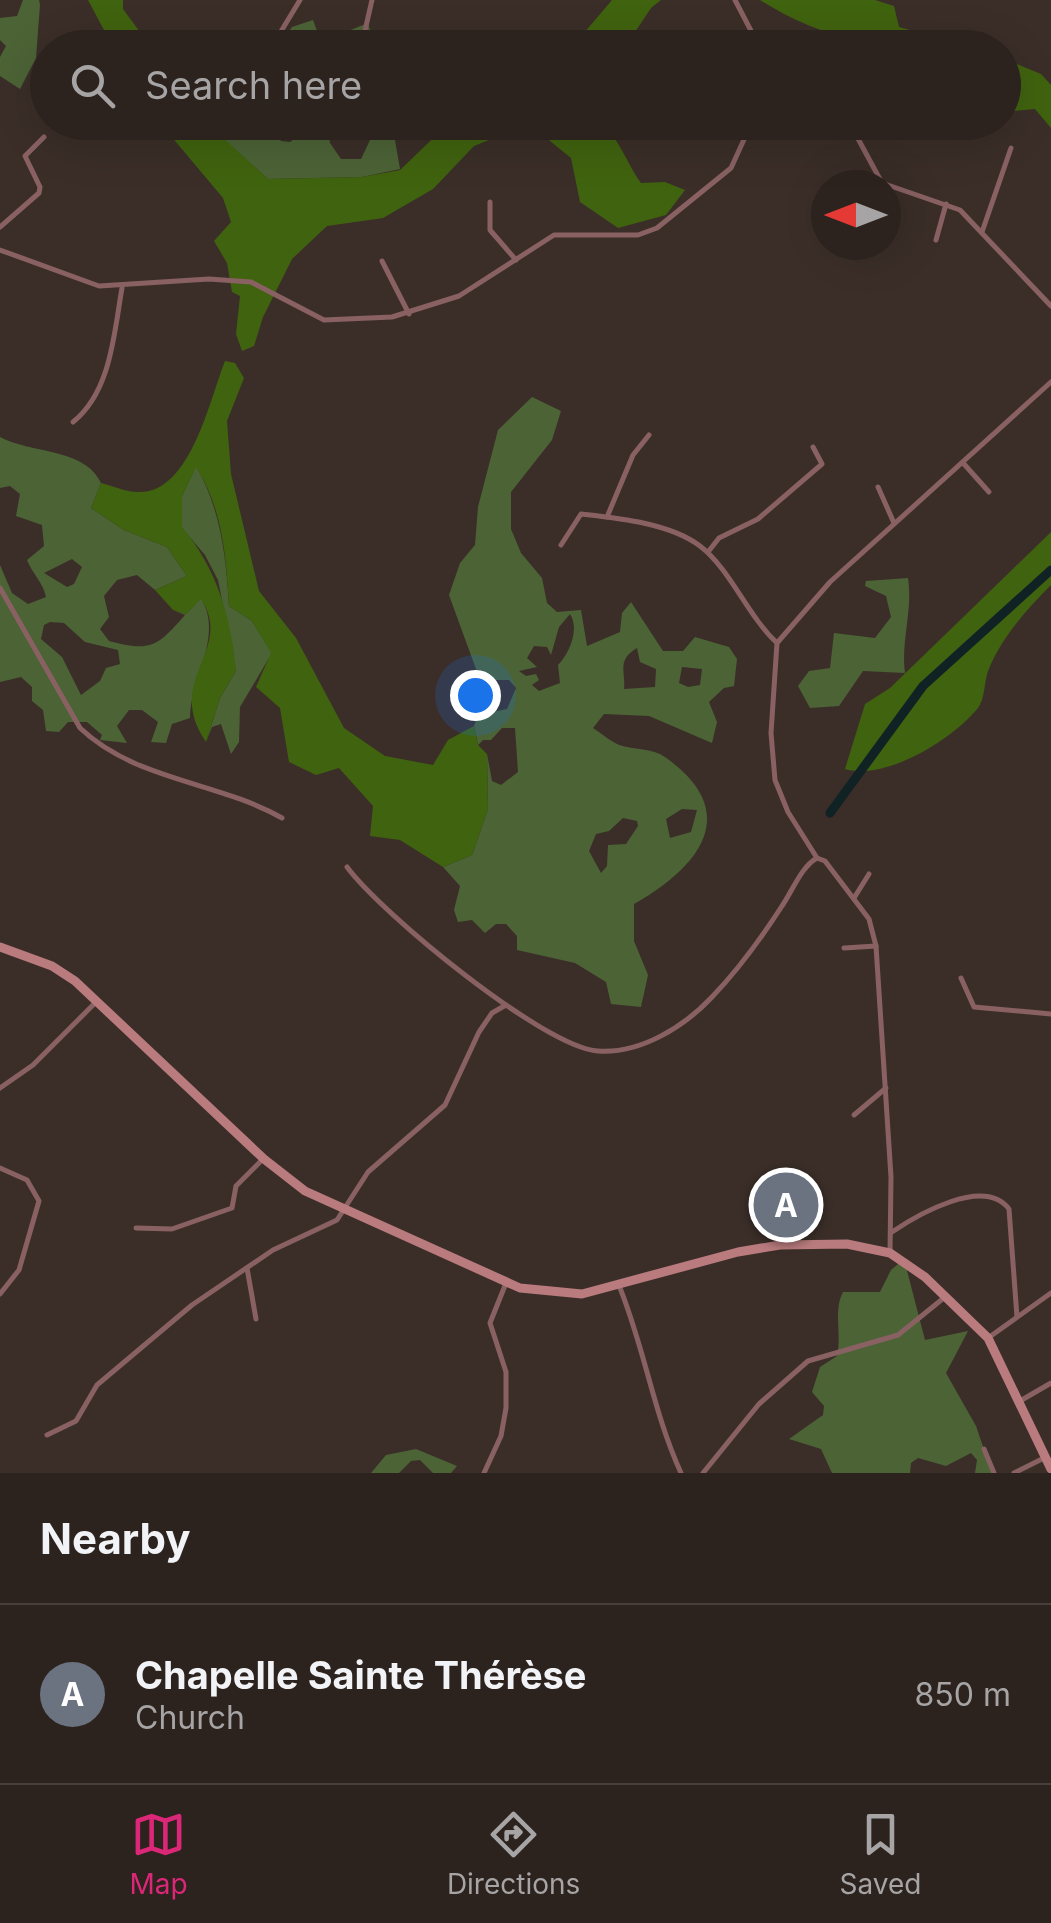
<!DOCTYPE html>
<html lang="en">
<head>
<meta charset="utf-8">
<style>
	:root { --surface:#2c221e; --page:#382f2b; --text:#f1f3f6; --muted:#a6a4a4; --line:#483f3c; --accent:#db2777 }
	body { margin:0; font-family:Inter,sans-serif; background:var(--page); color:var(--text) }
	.compass { position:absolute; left:811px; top:170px; width:90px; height:90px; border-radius:50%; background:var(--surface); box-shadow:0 10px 40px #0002; rotate:270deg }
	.you { position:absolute; left:475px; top:695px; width:35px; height:35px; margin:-25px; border:8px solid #fff; border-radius:50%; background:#1a73e8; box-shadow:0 0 0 15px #1a73e833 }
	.badge { display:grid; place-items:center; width:65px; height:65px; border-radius:50%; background:var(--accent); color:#fff; font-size:32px; font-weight:700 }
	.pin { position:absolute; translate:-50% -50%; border:5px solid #fff; box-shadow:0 2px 10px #0006 }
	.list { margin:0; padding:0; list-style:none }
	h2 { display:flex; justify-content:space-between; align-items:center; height:130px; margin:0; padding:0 40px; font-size:42px }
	h2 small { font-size:32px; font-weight:400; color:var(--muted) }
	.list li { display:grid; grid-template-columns:65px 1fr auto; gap:30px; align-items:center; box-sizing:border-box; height:180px; padding:0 40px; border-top:2px solid var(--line) }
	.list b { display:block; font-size:38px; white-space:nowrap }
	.list p { margin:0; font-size:32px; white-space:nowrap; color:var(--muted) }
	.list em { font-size:32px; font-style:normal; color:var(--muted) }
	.icon { flex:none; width:55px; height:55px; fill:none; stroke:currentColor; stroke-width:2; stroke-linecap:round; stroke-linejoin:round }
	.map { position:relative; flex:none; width:1051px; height:1473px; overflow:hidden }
	.search { position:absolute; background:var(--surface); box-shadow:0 10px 40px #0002; left:30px; right:30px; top:30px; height:110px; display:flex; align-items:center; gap:25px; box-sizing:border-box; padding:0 35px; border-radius:55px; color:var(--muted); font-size:38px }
	.sheet { height:310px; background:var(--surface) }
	nav { display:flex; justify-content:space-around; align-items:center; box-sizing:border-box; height:140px; border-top:2px solid var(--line); background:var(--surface); font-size:28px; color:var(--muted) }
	nav a { display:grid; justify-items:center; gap:5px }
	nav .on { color:var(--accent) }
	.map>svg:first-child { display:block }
	.green { fill:#4c6336; fill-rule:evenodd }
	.forest { fill:#40630f }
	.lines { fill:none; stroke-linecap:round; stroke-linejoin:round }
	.river { stroke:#112224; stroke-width:9 }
	.street { stroke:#896163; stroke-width:5 }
	.secondary { stroke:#b97b7e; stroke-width:9 }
</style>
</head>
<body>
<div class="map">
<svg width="1051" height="1473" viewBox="0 0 1051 1473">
	<rect width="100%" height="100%" fill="#3b2e28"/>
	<g class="green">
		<polygon points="23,0 39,0 40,5 36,58 20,89 0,76 0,57 6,46 0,40 0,18 17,16"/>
		<polygon points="313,20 321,42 368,23 372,37 352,47 277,48 292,27"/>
		<polygon points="235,123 270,123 281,141 290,142 316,123 327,123 330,143 341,159 361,159 378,123 392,123 400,169 362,177 268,179 224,140"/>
		<path d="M 532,397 L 561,411 L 552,440 L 511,492 L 511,529 L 521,553 L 542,578 L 547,603 L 557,612 L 581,610 L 587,646 L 620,632 L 622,613 L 631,602 L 663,651 L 683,651 L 695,637 L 729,647 L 737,659 L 734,686 L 724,688 L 709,702 L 717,722 L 712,743 L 649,716 L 604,714 L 593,728 C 601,733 610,741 619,745 C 634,750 652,748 665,757 C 744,813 699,867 634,904 L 634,941 L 648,975 L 641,1007 L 611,1004 L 606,982 L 575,963 L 517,950 L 517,936 L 506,924 L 496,924 L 485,933 L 472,920 L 458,922 L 454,910 L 460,886 L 443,867 L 472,855 L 488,809 L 487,754 L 492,781 L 501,785 L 518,772 L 515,728 L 502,728 L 491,740 L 483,740 L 478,745 L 474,726 L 478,715 L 507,709 L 516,688 L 509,680 L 480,680 L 449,595 L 460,563 L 475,545 L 478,507 L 498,430 ZM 570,614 C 580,629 569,654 558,665 L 560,683 L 539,691 L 532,685 L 539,680 L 536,674 L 526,676 L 519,671 L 537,667 L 527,658 L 534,646 L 547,647 L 551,655 L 559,627 ZM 637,648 L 640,662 L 656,669 L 655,687 L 624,689 C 626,673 616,660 637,648 ZM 682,667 L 702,669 L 700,685 L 688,687 L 679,683 ZM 682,809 L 697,810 L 691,832 L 670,838 L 666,819 ZM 623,818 L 637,821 L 638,826 L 626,844 L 608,845 L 607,866 L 601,873 L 589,851 L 596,834 L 609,831 Z"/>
		<path d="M 0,437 C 32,454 85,448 101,483 L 91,508 L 124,530 L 167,547 L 187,576 L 155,590 L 137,575 L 117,580 L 104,596 L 109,617 L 100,629 L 109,641 C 151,652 157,647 185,615 L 173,610 L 186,614 L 201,598 C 224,637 190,678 190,718 L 172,724 L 166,743 L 151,742 L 158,722 L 142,710 L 129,710 L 117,726 L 127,743 L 100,740 L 102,735 L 87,722 L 68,722 L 59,732 L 46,731 L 43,710 L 32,701 L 32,687 L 21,677 L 0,682 L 0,565 L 12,593 L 28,604 L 46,597 C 43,582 33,575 27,560 L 44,546 L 42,525 L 16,516 L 20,494 L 10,486 L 0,488 ZM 72,559 L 82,567 L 74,584 L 67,587 L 44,573 ZM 50,622 L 64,623 L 85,642 L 118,650 L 120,664 L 106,668 L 100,681 L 81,695 L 62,657 L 41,639 L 44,625 Z"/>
		<path d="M 196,466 C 221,510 226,556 229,606 L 252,621 L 272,653 L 240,707 L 239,742 L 231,754 L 221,724 L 212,727 L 206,742 L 220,698 L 236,671 L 218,580 L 205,555 L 182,528 L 182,496 Z"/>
		<path d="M 908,578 C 913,611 901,639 905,673 L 863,671 L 839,706 L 810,708 L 798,686 L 809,671 L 830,668 L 834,633 L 875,638 L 891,617 L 886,596 L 865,586 L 866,581 Z"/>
		<path d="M 904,1259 L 925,1340 L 968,1331 L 946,1373 L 976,1426 L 992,1473 L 975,1473 L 977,1460 L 971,1453 L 946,1466 L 918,1458 L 911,1463 L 910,1473 L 832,1473 L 821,1449 L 789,1439 L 823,1415 L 824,1406 L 812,1392 L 820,1367 L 837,1356 C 842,1334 833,1311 843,1292 L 880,1292 L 891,1270 Z"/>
		<polygon points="416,1449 457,1466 451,1473 433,1473 420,1460 411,1461 399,1473 371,1473 386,1455"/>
	</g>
	<g class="forest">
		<polygon points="88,0 123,0 123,9 151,47 113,47"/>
		<polygon points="612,0 661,0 651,8 625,47 572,47"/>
		<path d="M 760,0 L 875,0 L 894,6 L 899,27 L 970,47 C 889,48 831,45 760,0 Z"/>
		<polygon points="1004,59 1041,74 1051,85 1051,128 1035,109 1012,111 1004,105"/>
		<path d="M 160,123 L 207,123 L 268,179 L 362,177 L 400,170 L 449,123 L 600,123 C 618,135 627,164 641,183 L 665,182 L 685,190 L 666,215 L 618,228 L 580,202 L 571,158 L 529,124 L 474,146 L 433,189 L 383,218 L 327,226 L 292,259 L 263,317 L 254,346 L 242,351 L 236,334 L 240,296 L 232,292 L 227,263 L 214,241 L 231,222 L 223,198 Z"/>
		<path d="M 225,361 L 235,363 L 244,378 L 227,421 L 231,474 L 259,591 L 296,638 L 344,728 L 385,756 L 433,765 L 448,740 L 474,726 L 478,745 L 487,754 L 488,809 L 472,855 L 443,867 L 400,840 L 370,836 L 373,806 L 339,768 L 316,775 L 289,762 L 280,708 L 256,687 L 271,653 L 252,621 L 229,606 C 226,557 223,509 196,467 L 182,496 L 182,527 C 217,569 231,617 236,671 L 220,698 L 206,742 C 163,679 235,651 201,599 L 186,614 L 173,610 L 155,590 L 187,576 L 167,547 L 124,530 L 91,508 L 101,483 C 113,486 128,493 140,492 C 191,492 210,398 225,361 Z"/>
		<path d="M 1051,532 L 1051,585 C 1026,610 1001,638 988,671 C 984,682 985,699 978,708 C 952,740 885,781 845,769 L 865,704 L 890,688 Z"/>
	</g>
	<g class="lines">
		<polyline class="river" points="830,813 923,686 1051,570"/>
		<g class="street">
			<polyline points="735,0 760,48"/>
			<polyline points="271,48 300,0"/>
			<polyline points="361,48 372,0"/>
			<polyline points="849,122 882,183 960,210 1051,306"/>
			<polyline points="490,202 490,230 516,260"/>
			<polyline points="0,227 39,193 40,187 25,156 44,137"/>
			<polyline points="982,232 1011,148"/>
			<polyline points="936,240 946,204"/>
			<polyline points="0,250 99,286 209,279 251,282 324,320 392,317 459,296 554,235 638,235 657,228 731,168 752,122"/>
			<polyline points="382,261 409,314"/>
			<path d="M 73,422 C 111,392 114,333 122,288"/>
			<polyline points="964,464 989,492"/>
			<polyline points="878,487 894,523"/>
			<polyline points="607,517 633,455 649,435"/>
			<path d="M 561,545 L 581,514 C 617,518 670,523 700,546 C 731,570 747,615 777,643"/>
			<polyline points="708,552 719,538 758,519 822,464 813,447"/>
			<path d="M 0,588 L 80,728 C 136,781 217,781 282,818"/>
			<path d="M 347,867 C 381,913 543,1047 598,1051 C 640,1054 684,1027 712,997 C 738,970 762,937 782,906 C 793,890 801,867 817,858"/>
			<polyline points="854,898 869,874"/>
			<polyline points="844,948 876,946"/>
			<polyline points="961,978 974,1007 1051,1014"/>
			<polyline points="0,1088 33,1065 97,1001"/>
			<polyline points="854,1115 886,1088"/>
			<polyline points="0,1168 27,1180 39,1201 19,1270 0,1294"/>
			<polyline points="136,1228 172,1229 232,1208 236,1186 263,1159"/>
			<path d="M 892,1232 C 917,1215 984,1176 1009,1209 L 1017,1317"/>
			<polyline points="890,1253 891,1177 876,946 869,919 825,861 817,858 788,812 775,780 771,733 777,643 830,582 1051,382"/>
			<polyline points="247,1268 256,1319"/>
			<path d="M 618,1283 C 644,1345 653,1412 681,1473"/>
			<polyline points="988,1338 1051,1293"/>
			<polyline points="1020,1401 1051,1383"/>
			<polyline points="47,1435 76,1421 97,1385 192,1305 273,1250 337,1220 368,1172 445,1105 479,1032 492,1013 506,1005"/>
			<polyline points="984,1449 994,1473"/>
			<polyline points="484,1473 501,1436 506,1408 506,1372 490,1323 506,1283"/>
			<polyline points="703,1473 759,1404 808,1361 898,1335 945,1297"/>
			<polyline points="1014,1473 1042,1459"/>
		</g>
		<polyline class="secondary" points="0,947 52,966 75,981 264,1159 305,1191 520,1288 582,1294 738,1252 780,1245 847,1244 890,1253 925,1277 988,1338 1051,1469"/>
	</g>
</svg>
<svg class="compass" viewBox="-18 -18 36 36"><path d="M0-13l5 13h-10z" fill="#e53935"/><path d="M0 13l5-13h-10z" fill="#a6a4a4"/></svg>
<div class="you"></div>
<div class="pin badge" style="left:786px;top:1205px;background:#6b7280">A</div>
<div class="search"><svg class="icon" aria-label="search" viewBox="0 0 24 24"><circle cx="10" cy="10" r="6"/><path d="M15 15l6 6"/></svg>Search here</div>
</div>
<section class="sheet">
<h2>Nearby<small></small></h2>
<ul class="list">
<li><span class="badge" style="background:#6b7280">A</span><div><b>Chapelle Sainte Thérèse</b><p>Church</p></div><em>850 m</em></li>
</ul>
</section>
<nav>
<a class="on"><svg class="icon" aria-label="map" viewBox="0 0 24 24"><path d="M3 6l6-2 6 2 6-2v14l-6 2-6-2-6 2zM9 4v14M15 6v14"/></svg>Map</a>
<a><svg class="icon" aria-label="directions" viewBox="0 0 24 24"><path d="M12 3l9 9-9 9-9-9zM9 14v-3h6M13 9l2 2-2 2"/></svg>Directions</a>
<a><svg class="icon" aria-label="saved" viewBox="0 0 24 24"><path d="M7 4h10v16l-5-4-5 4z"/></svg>Saved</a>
</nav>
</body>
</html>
